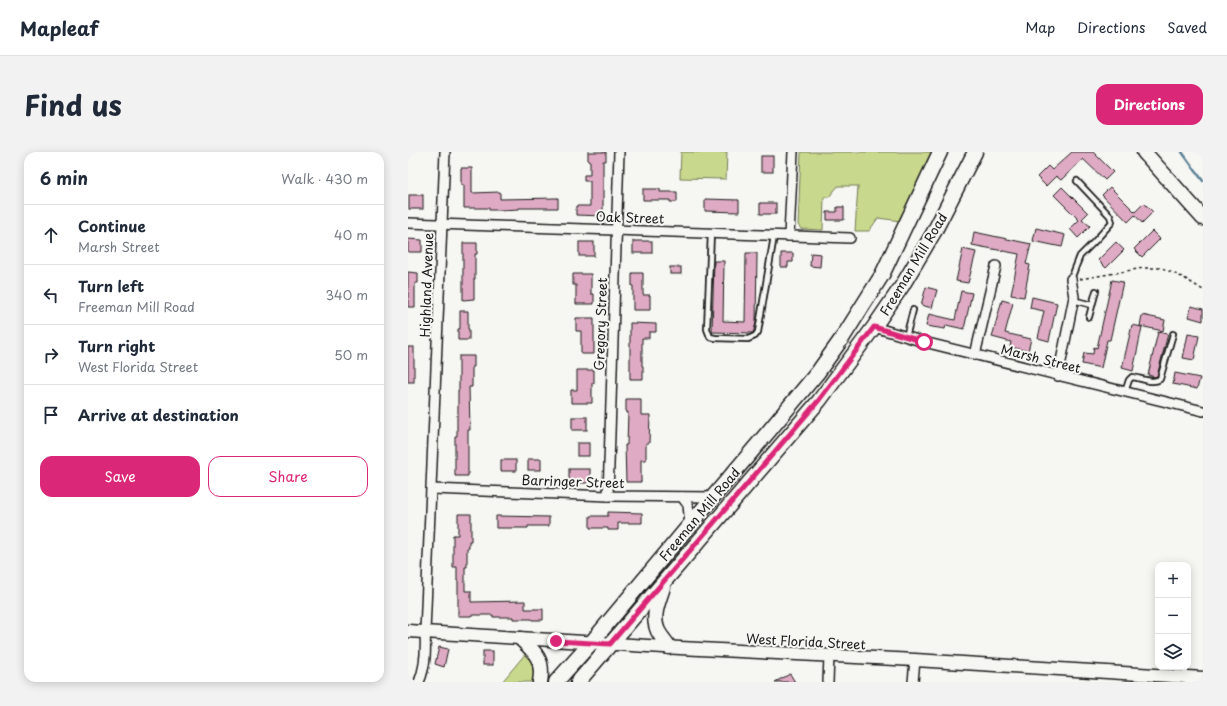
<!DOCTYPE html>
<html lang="en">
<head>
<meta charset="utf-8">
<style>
	:root { --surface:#fff; --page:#f2f2f3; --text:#1f2937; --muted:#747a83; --line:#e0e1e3; --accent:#db2777 }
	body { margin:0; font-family:"Playpen Sans",sans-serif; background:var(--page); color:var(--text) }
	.controls { position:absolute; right:12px; bottom:12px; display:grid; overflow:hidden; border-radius:8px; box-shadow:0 2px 10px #0003 }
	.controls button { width:36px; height:36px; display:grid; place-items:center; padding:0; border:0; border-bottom:1px solid var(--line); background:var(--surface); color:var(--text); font:20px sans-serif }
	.stop { position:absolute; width:12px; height:12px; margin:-9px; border:3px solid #db2777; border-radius:50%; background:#fff }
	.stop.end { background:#db2777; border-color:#fff; box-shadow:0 1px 4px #0008 }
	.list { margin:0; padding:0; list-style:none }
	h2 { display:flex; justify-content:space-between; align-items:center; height:52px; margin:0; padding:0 16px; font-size:17px }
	h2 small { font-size:13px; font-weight:400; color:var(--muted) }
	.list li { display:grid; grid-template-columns:26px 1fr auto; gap:12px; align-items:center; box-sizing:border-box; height:60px; padding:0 16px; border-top:1px solid var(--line) }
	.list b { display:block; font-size:15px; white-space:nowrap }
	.list p { margin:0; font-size:13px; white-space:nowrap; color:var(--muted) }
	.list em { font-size:13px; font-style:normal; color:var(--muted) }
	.actions { display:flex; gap:8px; padding:12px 16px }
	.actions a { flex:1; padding:9px 0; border:1px solid var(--accent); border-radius:12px; text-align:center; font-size:14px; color:var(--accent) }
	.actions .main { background:var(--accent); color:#fff }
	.icon { flex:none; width:22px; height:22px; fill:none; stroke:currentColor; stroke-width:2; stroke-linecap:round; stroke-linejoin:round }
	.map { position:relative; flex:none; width:795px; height:530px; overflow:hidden; border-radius:12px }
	header { display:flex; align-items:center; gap:24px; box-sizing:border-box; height:56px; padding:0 20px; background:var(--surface); border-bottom:1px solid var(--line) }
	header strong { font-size:19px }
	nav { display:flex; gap:22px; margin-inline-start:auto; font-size:14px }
	.intro { display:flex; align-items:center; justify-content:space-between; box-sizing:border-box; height:96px; padding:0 24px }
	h1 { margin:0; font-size:28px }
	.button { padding:10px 18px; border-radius:12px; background:var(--accent); color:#fff; font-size:14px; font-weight:700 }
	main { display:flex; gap:24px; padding:0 24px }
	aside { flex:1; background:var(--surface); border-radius:12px; box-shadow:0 2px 10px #0003 }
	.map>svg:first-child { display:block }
	.green { fill:#c8d98d; stroke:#727a54 }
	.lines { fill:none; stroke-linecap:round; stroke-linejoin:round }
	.stream { stroke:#5c8095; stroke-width:2.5 }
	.building { fill:#dfabc4; stroke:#1c1c1c }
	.lane-casing { stroke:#1c1c1c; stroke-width:8 }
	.street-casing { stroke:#1c1c1c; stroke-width:12 }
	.secondary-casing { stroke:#1c1c1c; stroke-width:15 }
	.primary-casing { stroke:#1c1c1c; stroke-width:17 }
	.path { stroke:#1c1c1c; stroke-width:1.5; stroke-dasharray:3 3; stroke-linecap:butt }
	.lane { stroke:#f6f6f2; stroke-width:4.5 }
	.street { stroke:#f6f6f2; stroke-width:9 }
	.secondary { stroke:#f6f6f2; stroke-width:12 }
	.primary { stroke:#f6f6f2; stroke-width:14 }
	.route { stroke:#db2777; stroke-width:5 }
	.labels { text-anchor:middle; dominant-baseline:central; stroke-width:4; stroke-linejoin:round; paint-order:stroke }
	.street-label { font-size:13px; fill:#1c1c1c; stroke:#f6f6f2 }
</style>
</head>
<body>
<header>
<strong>Mapleaf</strong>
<nav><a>Map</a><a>Directions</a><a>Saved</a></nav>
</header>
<div class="intro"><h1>Find us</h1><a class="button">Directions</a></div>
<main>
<aside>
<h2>6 min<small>Walk · 430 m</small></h2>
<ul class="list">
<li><svg class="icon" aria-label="ahead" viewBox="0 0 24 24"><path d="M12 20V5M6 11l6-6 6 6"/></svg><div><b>Continue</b><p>Marsh Street</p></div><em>40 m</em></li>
<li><svg class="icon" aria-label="left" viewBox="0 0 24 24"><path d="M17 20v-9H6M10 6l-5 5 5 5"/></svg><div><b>Turn left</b><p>Freeman Mill Road</p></div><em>340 m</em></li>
<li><svg class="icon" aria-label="right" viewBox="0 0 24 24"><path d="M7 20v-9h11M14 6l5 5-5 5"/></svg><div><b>Turn right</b><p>West Florida Street</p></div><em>50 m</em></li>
<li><svg class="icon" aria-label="arrive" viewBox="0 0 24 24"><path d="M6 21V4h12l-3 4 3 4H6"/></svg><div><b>Arrive at destination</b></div></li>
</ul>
<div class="actions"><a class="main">Save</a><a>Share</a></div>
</aside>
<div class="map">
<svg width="795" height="530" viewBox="0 0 795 530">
	<rect width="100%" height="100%" fill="#f6f6f2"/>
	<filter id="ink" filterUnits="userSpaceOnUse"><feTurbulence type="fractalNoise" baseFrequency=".025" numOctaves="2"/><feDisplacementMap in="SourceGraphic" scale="8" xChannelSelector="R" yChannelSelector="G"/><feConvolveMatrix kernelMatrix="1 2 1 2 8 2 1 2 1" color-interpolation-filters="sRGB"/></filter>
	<g filter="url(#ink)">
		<g class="green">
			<polygon points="273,0 319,0 318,27 272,26"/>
			<polygon points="393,0 524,0 493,69 470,66 461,79 447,79 450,34 430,34 421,45 416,45 415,78 393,77 390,73"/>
			<path d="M 118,501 C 128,512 128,516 126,530 L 94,530 Z"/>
		</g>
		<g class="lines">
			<polyline class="stream" points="774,0 795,29"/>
		</g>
		<g class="building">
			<polygon points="180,0 198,0 198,9 195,9 195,64 168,63 168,54 182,54 182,29 176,29 176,23 182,23 182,9 180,9"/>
			<polygon points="664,0 685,0 705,20 697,28 675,7 653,28 648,24 638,34 629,25 640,14 644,18"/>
			<rect x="353" y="4" width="12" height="16"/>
			<polygon points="53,16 64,16 64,41 92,40 92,47 150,46 150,56 111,56 111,57 92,58 81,58 81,56 56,56 56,33 53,33"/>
			<polygon points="654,35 680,61 674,67 682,74 670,86 662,77 671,68 646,43"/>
			<polygon points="702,35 727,60 736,51 745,60 734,71 727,63 720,70 694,43"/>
			<polygon points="235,37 252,37 252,40 269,40 269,50 262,50 262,48 235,48"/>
			<rect x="1" y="43" width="14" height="14"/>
			<polygon points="297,47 331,48 331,60 297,59"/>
			<rect x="352" y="51" width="16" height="11"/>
			<polygon points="429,55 436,55 436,68 419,68 419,60 429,60"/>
			<polygon points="628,76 657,83 654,95 625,89"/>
			<polygon points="744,79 752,87 734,105 726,97"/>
			<polygon points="566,80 623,92 618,112 622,113 616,145 603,143 611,102 564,93"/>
			<polygon points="0,87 14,88 14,100 0,100"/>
			<rect x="225" y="89" width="19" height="12"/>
			<rect x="171" y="90" width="15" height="14"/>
			<polygon points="708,90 716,98 698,116 690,108"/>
			<polygon points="55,91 69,91 69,102 67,102 67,127 66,127 66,147 55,148"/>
			<polygon points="555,97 568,100 560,131 548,129"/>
			<polygon points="338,101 349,101 348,171 346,178 345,181 304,180 306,109 316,109 315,169 337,170"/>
			<polygon points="373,101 385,101 385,110 380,110 380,115 373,115"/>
			<polygon points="403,101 413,102 412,115 402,114"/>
			<rect x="262" y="115" width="11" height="7"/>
			<polygon points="0,120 10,121 10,131 7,131 7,155 0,155"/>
			<polygon points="224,121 235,121 235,143 242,143 242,158 225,158 225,134 224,134"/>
			<polygon points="165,122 183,122 183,142 186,142 186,152 168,152 168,133 165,133"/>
			<polygon points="704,128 715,130 702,188 699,188 693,216 674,212 676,201 685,202 686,195 689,196"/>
			<polygon points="518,135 529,138 524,156 513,153"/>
			<polygon points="553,139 564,141 556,177 538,173 537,177 518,174 521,162 547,168"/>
			<polygon points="624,145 649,151 641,189 630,186 636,159 622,156"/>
			<polygon points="594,148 605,151 597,181 623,187 620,199 602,195 603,190 584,185"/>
			<polygon points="783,154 795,157 795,169 781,165"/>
			<polygon points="52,159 60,159 60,177 61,177 61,188 50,188 50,177 52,177"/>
			<polygon points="734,163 757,168 755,179 732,174"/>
			<polygon points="168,166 186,166 186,202 173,202 173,179 168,179"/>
			<polygon points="222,171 248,172 248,180 241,180 241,186 234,186 234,214 235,214 235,227 222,227"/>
			<polygon points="724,173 734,175 725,219 714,216"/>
			<polygon points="750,180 760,182 749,224 747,225 740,223"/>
			<polygon points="780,182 791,184 786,208 775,206"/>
			<rect x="0" y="195" width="6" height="35"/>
			<polygon points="51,204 66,204 66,215 64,215 64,235 61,235 62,278 60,278 60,324 47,324 47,284 49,284 49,263 50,263 50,238 51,238"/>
			<polygon points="169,218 186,218 186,231 184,231 184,251 163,251 163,238 169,238"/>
			<polygon points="767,221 792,226 789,237 765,232"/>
			<polygon points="218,247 233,247 233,263 242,263 241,291 238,291 238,308 233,308 233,330 218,330 217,293 219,293 220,260 218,260"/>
			<rect x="164" y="265" width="15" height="13"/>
			<rect x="169" y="291" width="12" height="13"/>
			<rect x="120" y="307" width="13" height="11"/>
			<rect x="93" y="308" width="15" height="11"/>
			<rect x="161" y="317" width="21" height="14"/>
			<polygon points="200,360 234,361 234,371 210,371 210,378 200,378 200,376 182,376 182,364 200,364"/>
			<polygon points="50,362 63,362 63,389 61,389 61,396 59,396 59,415 57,415 57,439 63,439 63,450 117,449 117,457 135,457 135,468 124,468 124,467 105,467 105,465 85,465 85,463 63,463 63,464 50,464 50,429 49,429 49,415 45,415 45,383 50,383"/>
			<polygon points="88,364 141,365 141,374 120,374 120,376 88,376"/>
			<polygon points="31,495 40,497 36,515 27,512"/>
			<rect x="75" y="499" width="10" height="14"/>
			<polygon points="382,522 387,530 367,530"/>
		</g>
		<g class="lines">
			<defs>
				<g id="lane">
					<polyline points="303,81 299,177 302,185 307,186 340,187 347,184 350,180 366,84"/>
					<polyline points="663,127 672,104 687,89 704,70 702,64 669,29"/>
					<polyline points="665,148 684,153"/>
					<polyline points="681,165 688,139"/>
					<polyline points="498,185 505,158"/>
					<path d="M 717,240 L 721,228 L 724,225 C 733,226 744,232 752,227 L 765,182"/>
				</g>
				<g id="street">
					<polyline points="0,71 442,86"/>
					<polyline points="381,84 385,0"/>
					<polyline points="466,175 516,190 795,259"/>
					<polyline points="567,203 588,114"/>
					<polyline points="650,224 666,145 663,127"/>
					<polyline points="24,337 200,344 305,345"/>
					<polyline points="200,344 211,0"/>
					<polyline points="274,345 280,353 282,372"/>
					<path d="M 11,530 C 18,514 18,497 17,480 L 37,0"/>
					<polyline points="420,530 421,504"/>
					<polyline points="505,530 507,508"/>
				</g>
				<polyline id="secondary" points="0,479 272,496 507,508 795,526"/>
				<g id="primary">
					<polyline points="736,0 795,66"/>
					<path d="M 255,435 C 251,449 243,464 250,479 C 253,485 258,490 261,495"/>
					<path d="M 113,487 C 128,501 136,508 132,530"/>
					<polyline points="148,530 183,491 305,345 361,279 410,220 435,185 474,123 532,0"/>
					<polyline points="170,530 411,249 466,175 494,134 526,80 567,0"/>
				</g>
			</defs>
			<use href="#lane" class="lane-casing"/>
			<use href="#street" class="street-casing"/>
			<use href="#secondary" class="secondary-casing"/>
			<use href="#primary" class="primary-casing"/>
			<polyline class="path" points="672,127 736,116 754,116 776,126 795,138"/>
			<use href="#lane" class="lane"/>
			<use href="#street" class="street"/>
			<use href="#secondary" class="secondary"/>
			<use href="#primary" class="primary"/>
		</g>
	</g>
	<g class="lines" filter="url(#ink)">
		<polyline class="route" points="148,489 202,492 411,248 466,175 516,190"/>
	</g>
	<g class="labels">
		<g class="street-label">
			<text transform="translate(222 65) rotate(2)">Oak Street</text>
			<text transform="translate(505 112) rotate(-59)">Freeman Mill Road</text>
			<text transform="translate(18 133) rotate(-88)">Highland Avenue</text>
			<text transform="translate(192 172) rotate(-88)">Gregory Street</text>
			<text transform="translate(633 206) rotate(14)">Marsh Street</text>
			<text transform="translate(165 329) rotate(2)">Barringer Street</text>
			<text transform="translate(291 362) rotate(-50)">Freeman Mill Road</text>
			<text transform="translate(398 489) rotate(3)">West Florida Street</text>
		</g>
	</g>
</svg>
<div class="controls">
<button>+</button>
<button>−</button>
<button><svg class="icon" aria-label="layers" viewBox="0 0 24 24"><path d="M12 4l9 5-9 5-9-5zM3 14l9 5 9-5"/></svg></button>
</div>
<div class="stop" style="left:516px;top:190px"></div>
<div class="stop end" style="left:148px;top:489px"></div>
</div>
</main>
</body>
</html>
